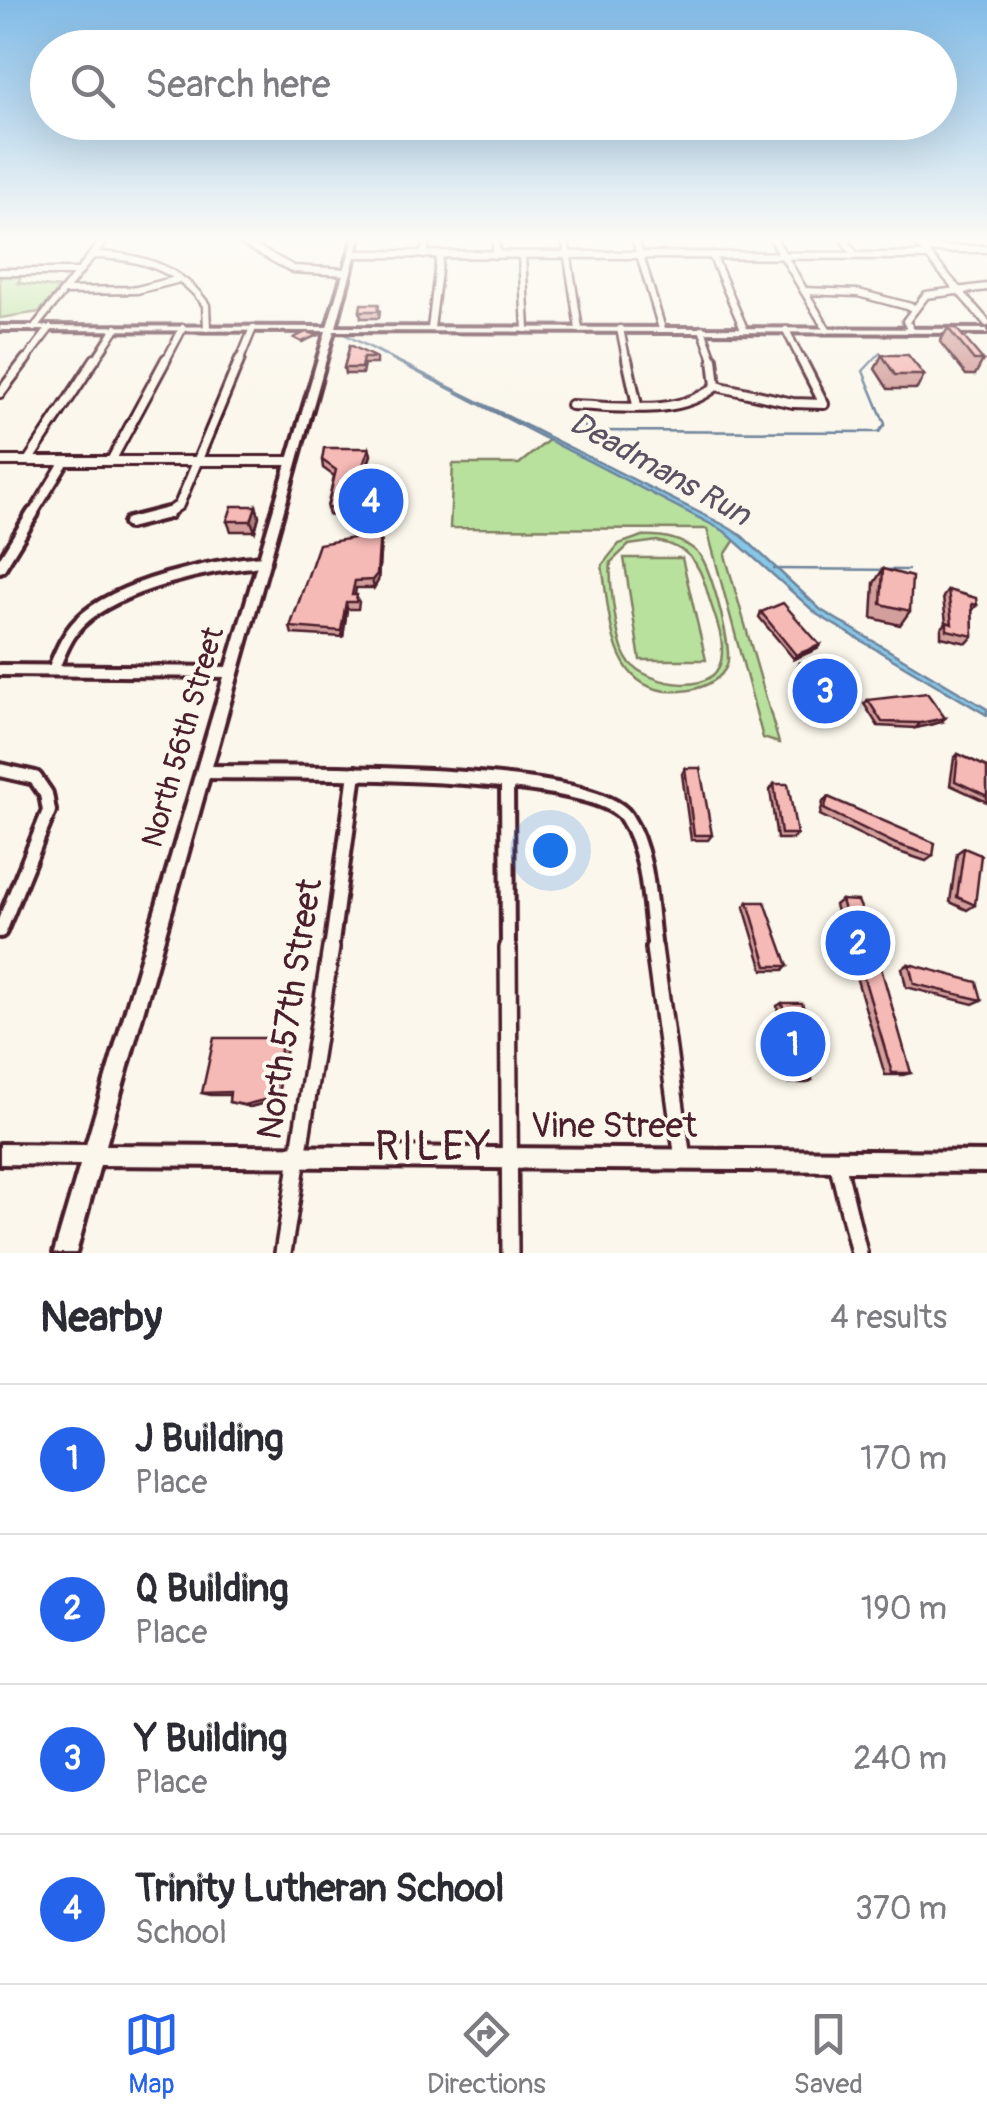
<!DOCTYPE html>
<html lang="en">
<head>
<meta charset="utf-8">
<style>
	:root { --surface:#fff; --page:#f2f2f3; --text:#2b2b33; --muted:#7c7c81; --line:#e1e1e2; --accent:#2563eb }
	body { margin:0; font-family:Pangolin,sans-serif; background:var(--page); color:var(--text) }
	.you { position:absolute; left:550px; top:850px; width:35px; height:35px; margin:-25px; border:8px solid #fff; border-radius:50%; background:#1a73e8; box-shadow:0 0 0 15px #1a73e833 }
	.badge { display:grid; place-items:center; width:65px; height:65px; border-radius:50%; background:var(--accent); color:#fff; font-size:32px; font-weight:700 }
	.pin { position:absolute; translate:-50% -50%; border:5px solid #fff; box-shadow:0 2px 10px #0006 }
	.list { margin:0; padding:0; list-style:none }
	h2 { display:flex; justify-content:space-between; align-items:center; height:130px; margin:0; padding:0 40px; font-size:42px }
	h2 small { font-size:32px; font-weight:400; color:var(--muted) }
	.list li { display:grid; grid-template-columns:65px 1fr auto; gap:30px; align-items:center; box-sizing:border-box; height:150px; padding:0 40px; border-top:2px solid var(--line) }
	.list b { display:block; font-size:38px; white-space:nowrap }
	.list p { margin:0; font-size:32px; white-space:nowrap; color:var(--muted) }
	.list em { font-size:32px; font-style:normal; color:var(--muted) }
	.icon { flex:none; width:55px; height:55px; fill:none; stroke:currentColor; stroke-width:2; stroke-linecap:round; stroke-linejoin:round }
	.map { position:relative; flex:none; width:987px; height:1253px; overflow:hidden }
	.search { position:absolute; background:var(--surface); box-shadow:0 10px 40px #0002; left:30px; right:30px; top:30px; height:110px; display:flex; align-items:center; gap:25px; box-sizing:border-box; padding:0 35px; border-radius:55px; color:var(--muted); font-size:38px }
	.sheet { height:730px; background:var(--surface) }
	nav { display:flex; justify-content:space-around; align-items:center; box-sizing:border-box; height:140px; border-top:2px solid var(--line); background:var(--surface); font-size:28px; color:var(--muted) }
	nav a { display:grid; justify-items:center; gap:5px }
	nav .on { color:var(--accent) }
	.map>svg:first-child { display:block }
	.green { fill:#b8e19e; stroke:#818064; stroke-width:2.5; fill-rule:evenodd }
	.water { fill:#86c6e6; stroke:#6e839b; stroke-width:2.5 }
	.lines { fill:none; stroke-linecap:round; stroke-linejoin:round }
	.stream { stroke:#6e839b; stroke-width:2.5 }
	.minor-far4-casing { stroke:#4a1f2b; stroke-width:11 }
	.minor-far3-casing { stroke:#4a1f2b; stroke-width:14 }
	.minor-far2-casing { stroke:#4a1f2b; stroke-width:18 }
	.minor-far1-casing { stroke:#4a1f2b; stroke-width:20 }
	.minor-casing { stroke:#4a1f2b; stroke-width:22 }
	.major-casing { stroke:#4a1f2b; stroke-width:8 }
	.minor-far4 { stroke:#fbf7ec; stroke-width:6 }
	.minor-far3 { stroke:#fbf7ec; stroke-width:8 }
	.minor-far2 { stroke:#fbf7ec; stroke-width:10 }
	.minor-far1 { stroke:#fbf7ec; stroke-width:12 }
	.minor { stroke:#fbf7ec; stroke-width:15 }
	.major { fill:#fbf7ec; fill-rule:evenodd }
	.wall { fill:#d39f9d; stroke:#4a1f2b; stroke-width:2.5 }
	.shaded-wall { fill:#ac827f; stroke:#4a1f2b; stroke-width:2.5 }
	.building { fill:#f5b9b6; stroke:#4a1f2b; stroke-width:2.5 }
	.labels { text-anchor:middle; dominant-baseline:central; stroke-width:8; stroke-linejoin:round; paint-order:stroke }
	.street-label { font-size:30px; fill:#4a1f2b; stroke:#fbf7ec }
	.water-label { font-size:32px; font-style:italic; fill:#5c5163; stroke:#fbf7ec }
	.near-street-label { font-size:35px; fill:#4a1f2b; stroke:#fbf7ec }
	.near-quarter-label { font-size:42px; letter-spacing:2.5px; fill:#4a1f2b; stroke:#fbf7ec }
</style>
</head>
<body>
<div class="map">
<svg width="987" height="1253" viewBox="0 0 987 1253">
	<rect width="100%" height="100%" fill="#fbf7ec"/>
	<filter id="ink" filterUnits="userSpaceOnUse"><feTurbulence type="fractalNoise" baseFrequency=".01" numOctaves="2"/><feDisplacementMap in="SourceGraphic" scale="20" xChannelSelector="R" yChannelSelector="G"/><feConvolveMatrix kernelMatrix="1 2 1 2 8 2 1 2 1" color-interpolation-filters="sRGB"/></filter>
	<g filter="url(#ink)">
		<g class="green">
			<polygon points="0,274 22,275 18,283 60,288 39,312 0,318"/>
			<polygon points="550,439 738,535 725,555 779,743 763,738 707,529 450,528 453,464 519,464"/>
			<path d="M 642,536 C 662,535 685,539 699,554 C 711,566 733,650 727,665 C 722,679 705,687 690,690 C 609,703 611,620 602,565 L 619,544 ZM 657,541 C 688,547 699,562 707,591 C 712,610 723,633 722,652 C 722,700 648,686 628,661 C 617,647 609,581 611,562 L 629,545 Z"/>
			<polygon points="624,558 682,558 706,660 640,660"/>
		</g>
		<polygon class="water" points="340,332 724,525 742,536 821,610 987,709 987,715 818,615 724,531"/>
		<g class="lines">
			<g class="stream">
				<polyline points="585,428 586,410"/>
				<polyline points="581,431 879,432 885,424 863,371 880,353"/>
				<polyline points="774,569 908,570"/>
			</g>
			<defs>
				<g id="minor-far4">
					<polyline points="236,238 293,269 347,272"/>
					<polyline points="496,238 496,255"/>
					<polyline points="565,238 579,329"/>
					<polyline points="635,238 662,329"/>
					<polyline points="773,238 827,330"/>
					<polyline points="843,238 855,255"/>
					<polyline points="913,238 987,323"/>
					<polyline points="922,249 987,249"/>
					<polyline points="352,254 928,256"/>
					<path d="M 92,255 C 137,255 179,267 206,305 L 207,328"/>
					<polyline points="424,255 427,238"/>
					<polyline points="522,255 526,329"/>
					<polyline points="712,255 744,329"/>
					<polyline points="0,272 79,272"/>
					<polyline points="64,291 137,290 176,280"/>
					<polyline points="804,291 858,293 915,308"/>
					<polyline points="34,328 106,238"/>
					<polyline points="431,328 440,255"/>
					<polyline points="620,329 627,362"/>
					<polyline points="702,329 714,362"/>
					<polyline points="786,330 802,362"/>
					<polyline points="911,330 906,321 926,295 987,287"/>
					<polyline points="24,362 50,328"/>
					<polyline points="94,362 116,328"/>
					<polyline points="165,362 183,328"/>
					<polyline points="239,362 253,328"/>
				</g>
				<g id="minor-far3">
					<polyline points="627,359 637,405"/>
					<polyline points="713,359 716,386"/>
					<polyline points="716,386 793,403 824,404 801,359"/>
					<polyline points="0,393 26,359"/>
					<path d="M 571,405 C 618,406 678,418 716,386"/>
					<polyline points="0,461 293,461"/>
					<polyline points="28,461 95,359"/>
					<polyline points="111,461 166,359"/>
					<polyline points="32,515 65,461"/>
					<polyline points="165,515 179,505 240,359"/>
				</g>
				<g id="minor-far2">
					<polyline points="129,523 168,513"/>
					<polyline points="0,567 33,513"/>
					<polyline points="0,670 233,672"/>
					<path d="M 53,670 C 60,653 67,635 80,622 C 117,585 214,564 265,561"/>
				</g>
				<g id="minor-far1">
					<polyline points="0,770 35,778 46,794 49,811 0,931"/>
					<path d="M 204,772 C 272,773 592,766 626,817 C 650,854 649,908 655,950"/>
					<polyline points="507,782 508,950"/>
					<polyline points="331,950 355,773"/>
				</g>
				<g id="minor">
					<polyline points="508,948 510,1253"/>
					<polyline points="654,948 683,1159"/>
					<polyline points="837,1162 859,1253"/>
					<polyline points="283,1253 331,948"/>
				</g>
				<polygon id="major" points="354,238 360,238 336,327 987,329 987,333 334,331 106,1145 987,1152 987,1172 100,1165 76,1253 54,1253 80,1165 0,1164 0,1144 86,1145 326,331 0,330 0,326 327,327"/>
			</defs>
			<use href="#minor-far4" class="minor-far4-casing"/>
			<use href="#minor-far3" class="minor-far3-casing"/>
			<use href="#minor-far2" class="minor-far2-casing"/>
			<use href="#minor-far1" class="minor-far1-casing"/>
			<use href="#minor" class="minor-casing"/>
			<use href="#major" class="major-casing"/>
			<use href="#minor-far4" class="minor-far4"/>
			<use href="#minor-far3" class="minor-far3"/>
			<use href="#minor-far2" class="minor-far2"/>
			<use href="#minor-far1" class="minor-far1"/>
			<use href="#minor" class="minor"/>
			<use href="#major" class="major"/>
		</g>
		<g class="wall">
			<polygon points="380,310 379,318 361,318 360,311"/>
			<polygon points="948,328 983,360 975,375 966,375 940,342"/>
			<polygon points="350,345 376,358 376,364 364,364 362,374 345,374 344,368"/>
			<polygon points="882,355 924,375 917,389 888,389 875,369"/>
			<polygon points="369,448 371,455 359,489 363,489 364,496 362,509 355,515 329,515 327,508 334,476 323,468 322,460"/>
			<polygon points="256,506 259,516 255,531 231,531 227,521"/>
			<polygon points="381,539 378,581 374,588 356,588 355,595 359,602 358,609 347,609 343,637 292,634 290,627"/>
			<polygon points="883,569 910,611 900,625 872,618 874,583"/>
			<polygon points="948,590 977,605 972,611 973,636 967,643 941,637 941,629 946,623 943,597"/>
			<polygon points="761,612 817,649 794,659 759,617"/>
			<polygon points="800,663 856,709 853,713 826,719 797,668"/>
			<polygon points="868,700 941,722 916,728 878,726 864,704"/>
			<polygon points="958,754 987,767 987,802 950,785 954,758"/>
			<polygon points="685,768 712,835 708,840 691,840 682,774"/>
			<polygon points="774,784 797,834 792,839 777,839 770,790"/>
			<polygon points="828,797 933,856 926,861 890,849 820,815 823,802"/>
			<polygon points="964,848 975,905 967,910 950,902 957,853"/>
			<polygon points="841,900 911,1073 903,1075 885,1075 835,905"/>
			<polygon points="748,902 788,966 783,970 763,970 744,907"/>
			<polygon points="909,964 982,1000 973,1004 906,987 902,968"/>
			<polygon points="782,1003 812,1080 807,1083 788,1083 777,1006"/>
			<polygon points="282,1038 287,1041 277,1100 250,1107 229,1102 230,1095 210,1095 202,1093"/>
		</g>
		<g class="shaded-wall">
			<polygon points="369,448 371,455 357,496 355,489"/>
			<polygon points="363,489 364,496 362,509 355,515 353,508"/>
			<polygon points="256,506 259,516 255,531 251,521"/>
			<polygon points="380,531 381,539 378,581 374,588 372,580"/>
			<polygon points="346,602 347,609 343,637 341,631"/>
			<polygon points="820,645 817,649 794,659 796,655"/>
			<polygon points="856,709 853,713 826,719 829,714"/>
			<polygon points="945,718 941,722 916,728 920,723"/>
			<polygon points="282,1038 287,1041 277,1100 250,1107 244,1105"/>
		</g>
		<g class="building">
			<polygon points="361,304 379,304 378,311 360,311"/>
			<polygon points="948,328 956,328 983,360 974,360"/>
			<polygon points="306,332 318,335 302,342 294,338"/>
			<polygon points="350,345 376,358 363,358 361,368 344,368"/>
			<polygon points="882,355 908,355 924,375 895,375"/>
			<polygon points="324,448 369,448 355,489 363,489 361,501 353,508 327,508 336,470 322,460"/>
			<polygon points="232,506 256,506 251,521 227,521"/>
			<polygon points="360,531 380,531 377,574 372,580 355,581 352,595 357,595 356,602 346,602 341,631 290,627 319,544 359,537"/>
			<polygon points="883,569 912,577 910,611 881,604"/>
			<polygon points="948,590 976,598 977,605 972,604 973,636 947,630 947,622 952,624"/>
			<polygon points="783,603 820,645 796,655 761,612"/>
			<polygon points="826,658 856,709 829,714 800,663"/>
			<polygon points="927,693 945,718 920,723 882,722 868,700"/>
			<polygon points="958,754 987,767 987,796 955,781"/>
			<polygon points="685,768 700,768 712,835 694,835"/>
			<polygon points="774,784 788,784 797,834 781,834"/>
			<polygon points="828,797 935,843 933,856 896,844 824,809"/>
			<polygon points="964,848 981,855 975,905 957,897"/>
			<polygon points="841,900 858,901 869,926 911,1073 892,1073"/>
			<polygon points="748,902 765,902 788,966 767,966"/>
			<polygon points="909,964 977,982 982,1000 914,984"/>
			<polygon points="782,1003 802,1003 808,1021 812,1080 794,1080"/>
			<polygon points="214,1038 282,1038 272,1098 244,1105 229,1102 230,1092 202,1093"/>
		</g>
	</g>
	<linearGradient id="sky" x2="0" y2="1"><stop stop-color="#81bbe7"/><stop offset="0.58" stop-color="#fdfbf6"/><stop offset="1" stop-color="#fdfbf6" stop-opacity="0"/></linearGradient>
	<rect width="987" height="413" fill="url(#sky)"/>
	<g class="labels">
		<g class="street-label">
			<text transform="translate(183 737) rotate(-74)">North 56th Street</text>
		</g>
		<g class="water-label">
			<text transform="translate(660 469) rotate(29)">Deadmans Run</text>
		</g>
		<g class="near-street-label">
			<text transform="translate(290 1009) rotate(-81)">North 57th Street</text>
			<text x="614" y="1126">Vine Street</text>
		</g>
		<g class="near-quarter-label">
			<text x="434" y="1147">RILEY</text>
		</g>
	</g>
</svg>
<div class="you"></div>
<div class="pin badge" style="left:793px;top:1044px">1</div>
<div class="pin badge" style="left:858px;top:943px">2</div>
<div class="pin badge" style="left:825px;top:691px">3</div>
<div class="pin badge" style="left:371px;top:501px">4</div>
<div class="search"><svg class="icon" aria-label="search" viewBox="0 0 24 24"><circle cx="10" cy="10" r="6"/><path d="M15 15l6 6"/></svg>Search here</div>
</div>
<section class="sheet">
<h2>Nearby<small>4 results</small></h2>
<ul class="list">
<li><span class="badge">1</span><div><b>J Building</b><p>Place</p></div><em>170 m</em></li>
<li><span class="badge">2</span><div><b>Q Building</b><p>Place</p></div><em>190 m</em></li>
<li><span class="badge">3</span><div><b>Y Building</b><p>Place</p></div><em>240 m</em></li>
<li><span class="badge">4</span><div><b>Trinity Lutheran School</b><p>School</p></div><em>370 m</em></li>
</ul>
</section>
<nav>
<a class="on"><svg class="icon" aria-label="map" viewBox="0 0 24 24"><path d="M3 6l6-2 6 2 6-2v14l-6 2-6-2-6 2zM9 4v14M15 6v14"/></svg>Map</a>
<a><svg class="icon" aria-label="directions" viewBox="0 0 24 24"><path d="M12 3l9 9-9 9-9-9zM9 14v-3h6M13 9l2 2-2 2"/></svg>Directions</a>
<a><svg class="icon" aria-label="saved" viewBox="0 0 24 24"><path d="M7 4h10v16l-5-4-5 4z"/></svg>Saved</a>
</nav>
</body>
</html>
